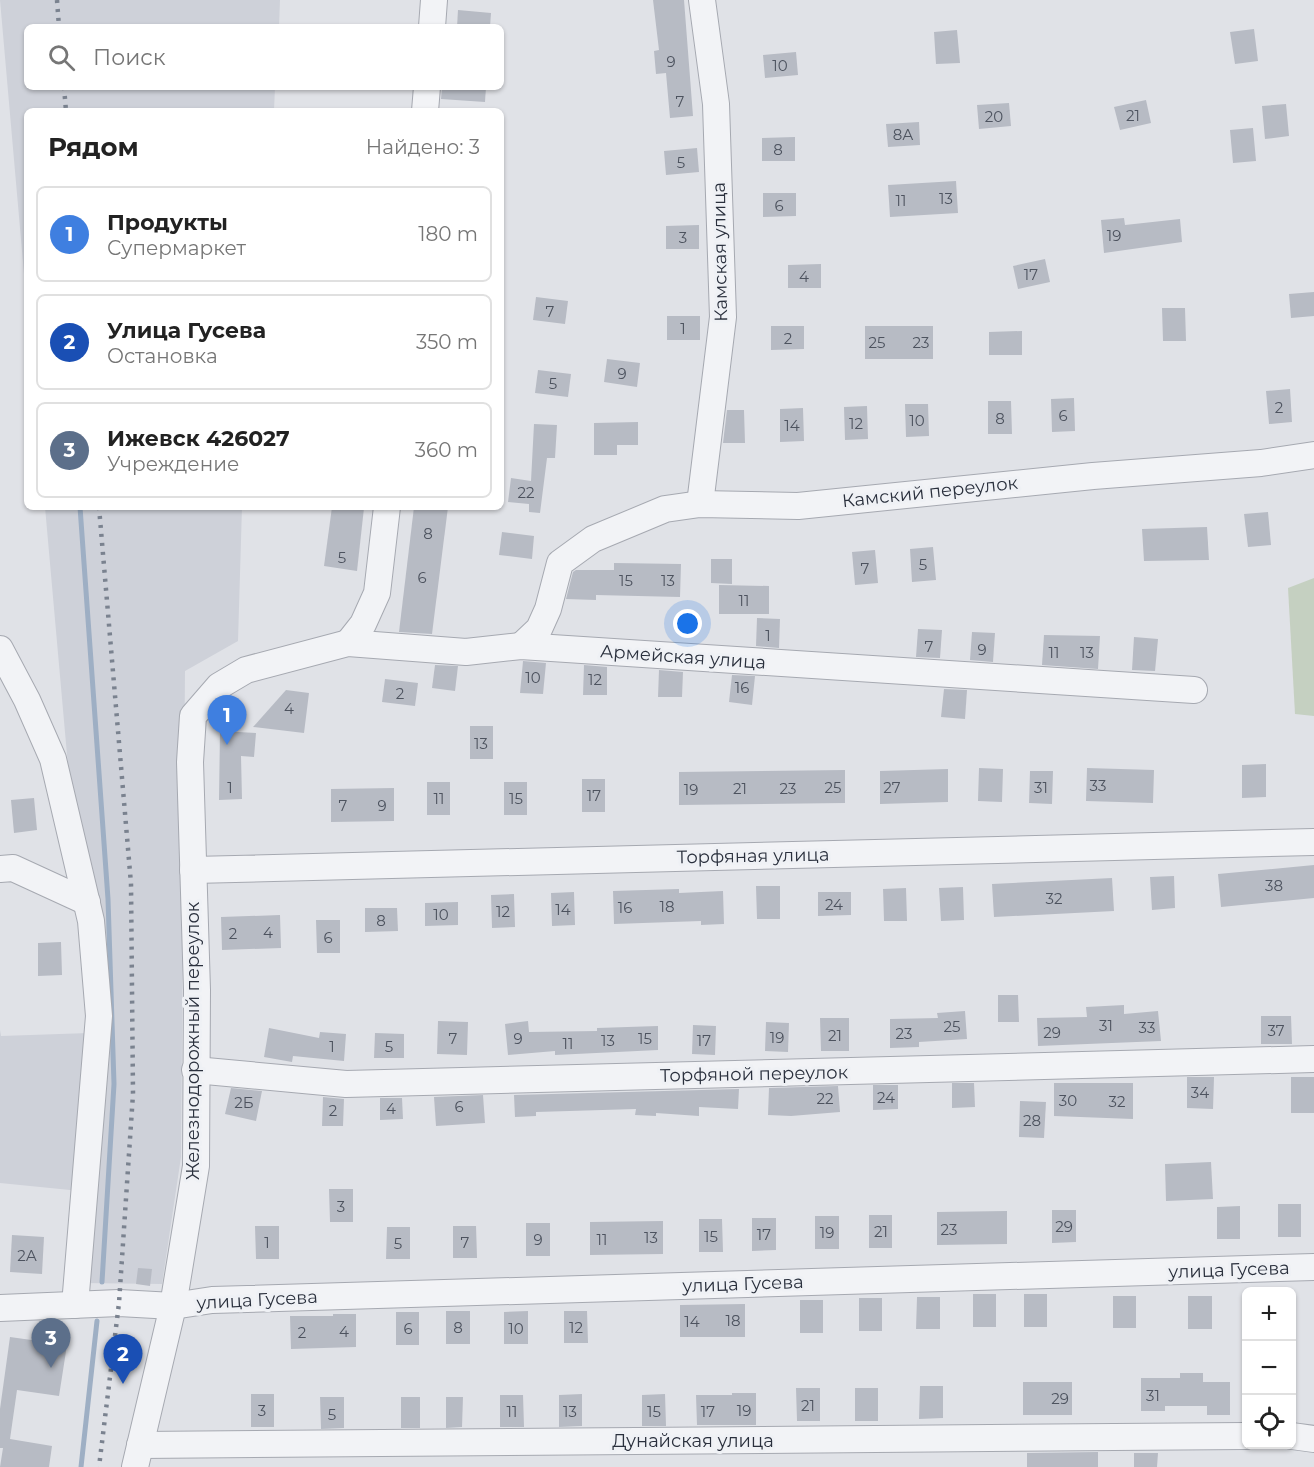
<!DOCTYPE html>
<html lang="ru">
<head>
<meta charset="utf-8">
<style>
	:root { --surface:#fff; --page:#f2f2f2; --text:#222; --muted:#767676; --line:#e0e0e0; --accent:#d93025 }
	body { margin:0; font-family:Montserrat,sans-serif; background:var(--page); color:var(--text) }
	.controls { position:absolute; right:18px; bottom:18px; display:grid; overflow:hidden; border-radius:9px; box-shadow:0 2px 4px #0004 }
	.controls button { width:54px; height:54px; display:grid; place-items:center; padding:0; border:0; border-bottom:2px solid var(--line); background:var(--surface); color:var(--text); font:30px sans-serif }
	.you { position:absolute; left:688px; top:624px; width:21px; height:21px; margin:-15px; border:4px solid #fff; border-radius:50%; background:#1a73e8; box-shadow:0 0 0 9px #1a73e833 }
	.badge { display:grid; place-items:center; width:39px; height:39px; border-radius:50%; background:var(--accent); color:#fff; font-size:20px; font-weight:700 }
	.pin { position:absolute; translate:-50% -50px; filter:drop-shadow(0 2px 3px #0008) }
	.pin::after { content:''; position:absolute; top:32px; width:21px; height:18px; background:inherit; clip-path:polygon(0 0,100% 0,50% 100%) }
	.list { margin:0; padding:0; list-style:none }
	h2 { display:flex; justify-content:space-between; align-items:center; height:78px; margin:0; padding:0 24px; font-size:26px }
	h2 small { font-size:20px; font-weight:400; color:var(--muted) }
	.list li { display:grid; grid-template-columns:39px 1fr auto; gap:18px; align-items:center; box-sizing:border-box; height:96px; margin:0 12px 12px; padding:0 12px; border:2px solid var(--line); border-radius:9px }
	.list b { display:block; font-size:22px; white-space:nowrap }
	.list p { margin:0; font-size:20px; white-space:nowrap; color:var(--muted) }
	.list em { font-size:20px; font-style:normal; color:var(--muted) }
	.icon { flex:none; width:33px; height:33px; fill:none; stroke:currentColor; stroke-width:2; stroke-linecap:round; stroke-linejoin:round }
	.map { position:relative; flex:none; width:1314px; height:1467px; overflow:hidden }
	.search { position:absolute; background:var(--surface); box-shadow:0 2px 4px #0004; left:24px; top:24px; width:480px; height:66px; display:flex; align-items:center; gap:15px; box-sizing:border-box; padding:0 21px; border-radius:9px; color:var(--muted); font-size:22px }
	.panel { position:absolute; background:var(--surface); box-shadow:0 2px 4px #0004; left:24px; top:108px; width:480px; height:402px; border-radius:9px }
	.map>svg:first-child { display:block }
	.built { fill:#ced1d9 }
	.green { fill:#c5d0c1 }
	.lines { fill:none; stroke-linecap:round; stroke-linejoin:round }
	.stream { stroke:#9eafc4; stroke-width:5 }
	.building { fill:#b7bbc4 }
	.minor-casing { stroke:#a6a9b1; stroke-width:28 }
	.minor { stroke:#f2f3f6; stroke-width:26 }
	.rail { stroke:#7a828f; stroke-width:4.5; stroke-dasharray:3 6; stroke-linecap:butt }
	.labels { text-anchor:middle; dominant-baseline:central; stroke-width:6; stroke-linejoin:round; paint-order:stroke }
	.number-label { font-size:15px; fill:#4d535f }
	.street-label { font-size:18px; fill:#2a303d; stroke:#eff1f5 }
</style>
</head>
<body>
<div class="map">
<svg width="1314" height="1467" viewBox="0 0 1314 1467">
	<rect width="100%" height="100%" fill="#e0e2e7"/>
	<g class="built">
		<polygon points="0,0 280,0 279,27 27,27 27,87 275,87 274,111 27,111 27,308"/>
		<polygon points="45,507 242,507 238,641 185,671 181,1157 162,1284 80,1283 80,1191 0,1183 0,1030 1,1036 89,1033 84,946"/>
	</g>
	<polygon class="green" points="1314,578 1314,716 1295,714 1288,588"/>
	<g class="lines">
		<g class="stream">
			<polyline points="80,507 108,899 114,1084 102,1282"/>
			<polyline points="81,1467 97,1321"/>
		</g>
	</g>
	<g class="building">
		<polygon points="653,0 684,0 693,116 670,118 666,73 656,74 654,51 659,50"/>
		<polygon points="458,10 491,13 490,27 457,27"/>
		<polygon points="1254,29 1258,61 1235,64 1230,32"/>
		<polygon points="957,30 960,63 936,64 934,32"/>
		<polygon points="796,52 798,75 765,78 763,55"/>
		<polygon points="442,87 486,87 485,102 441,99"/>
		<polygon points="1146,100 1151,123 1120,130 1114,107"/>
		<polygon points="1009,103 1011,126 979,129 977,105"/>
		<polygon points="1286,104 1289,136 1265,139 1262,106"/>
		<polygon points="919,122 920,145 888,147 886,124"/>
		<polygon points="1253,128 1256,161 1233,163 1230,130"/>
		<polygon points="795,137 795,161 762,161 762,138"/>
		<polygon points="697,148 699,172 666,175 664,151"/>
		<polygon points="956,181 958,213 890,217 888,185"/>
		<polygon points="763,193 796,193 796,216 763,217"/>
		<polygon points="1124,218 1125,225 1180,219 1182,242 1104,253 1101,220"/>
		<polygon points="699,225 699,249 666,249 666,226"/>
		<polygon points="1045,259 1050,282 1018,289 1013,266"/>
		<polygon points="821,264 821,288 788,288 788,265"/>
		<polygon points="1314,292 1314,316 1291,318 1289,294"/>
		<polygon points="536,297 568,301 565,324 533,320"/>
		<polygon points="1162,308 1185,308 1186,341 1163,341"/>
		<rect x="667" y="316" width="33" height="24"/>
		<polygon points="771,326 804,326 804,349 771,350"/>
		<rect x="865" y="326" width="68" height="33"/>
		<polygon points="1022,331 1022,355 989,355 989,332"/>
		<polygon points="607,359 640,363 637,387 604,382"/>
		<polygon points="538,370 571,374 568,397 535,393"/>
		<polygon points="1290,389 1292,422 1269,424 1266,391"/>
		<polygon points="1074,398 1075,431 1052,432 1051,399"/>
		<polygon points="988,401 1011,401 1012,434 988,434"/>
		<polygon points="905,404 928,404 929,436 906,437"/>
		<polygon points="867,406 868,439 845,440 844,407"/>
		<polygon points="803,408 804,441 780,442 780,409"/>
		<polygon points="727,410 744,410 745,443 723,443"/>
		<polygon points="638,422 638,445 617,445 617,455 594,455 594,423"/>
		<polygon points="534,424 557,425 555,458 547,458 540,513 529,512 529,504 508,502 511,478 531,481"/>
		<polygon points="332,507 364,508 357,571 324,566"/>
		<polygon points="414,507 448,507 432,634 399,632"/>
		<polygon points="1268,512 1271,545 1248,547 1244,514"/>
		<polygon points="1207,527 1209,560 1144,561 1142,529"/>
		<polygon points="502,532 534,536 532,559 499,555"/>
		<polygon points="933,547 936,580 912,582 910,549"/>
		<polygon points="875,550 878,583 855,585 852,552"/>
		<polygon points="711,559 732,559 732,584 711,583"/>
		<polygon points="614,563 681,564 680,597 596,595 596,600 566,599 573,572 576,570 614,570"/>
		<polygon points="719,585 769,586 769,614 719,614"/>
		<polygon points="757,618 780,619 779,648 756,646"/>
		<polygon points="918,629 942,630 940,658 916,657"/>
		<polygon points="972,632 995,633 993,662 970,660"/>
		<polygon points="1044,635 1100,636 1098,669 1042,665"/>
		<polygon points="1134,637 1158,639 1155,671 1132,670"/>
		<polygon points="523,661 546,663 543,694 520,693"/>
		<polygon points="435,665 458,666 455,691 432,688"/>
		<polygon points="584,665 607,667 607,695 583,695"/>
		<polygon points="659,670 683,672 682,697 658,697"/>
		<polygon points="732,675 755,676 752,705 729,702"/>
		<polygon points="385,679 418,683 415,706 382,702"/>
		<polygon points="944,689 967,690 965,719 941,717"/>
		<polygon points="286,690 309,693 304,733 253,727"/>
		<rect x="470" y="726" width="23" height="33"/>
		<polygon points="220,731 256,733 254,757 241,756 242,799 219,800"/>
		<polygon points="1266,764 1266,797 1242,798 1242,765"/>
		<polygon points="979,768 1003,769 1002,802 978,801"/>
		<polygon points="1087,768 1154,770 1153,803 1086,801"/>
		<polygon points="948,769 948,802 880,804 880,771"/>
		<polygon points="845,770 845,803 679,805 679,772"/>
		<polygon points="1030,771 1053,771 1052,804 1029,803"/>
		<rect x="582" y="779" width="23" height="33"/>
		<rect x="427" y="782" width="23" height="33"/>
		<rect x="504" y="782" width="23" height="33"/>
		<polygon points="394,788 394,821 331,822 331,789"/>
		<polygon points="34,798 37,830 14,833 11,800"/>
		<polygon points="1314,865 1314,898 1221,907 1218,874"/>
		<polygon points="1174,876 1175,908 1152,910 1150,877"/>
		<polygon points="1112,878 1114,911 994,917 992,884"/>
		<polygon points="756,886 780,886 780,919 757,919"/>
		<polygon points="963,887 964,920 941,921 939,888"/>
		<polygon points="906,888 907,921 884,921 883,889"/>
		<polygon points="679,889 679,893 723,891 724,924 701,925 701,921 614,924 613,891"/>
		<polygon points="574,892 575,925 552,926 551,893"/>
		<polygon points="818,892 851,892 851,915 818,916"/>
		<polygon points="514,894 515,927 492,928 491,895"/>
		<polygon points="458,902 458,925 425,926 425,903"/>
		<polygon points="365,908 397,908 398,931 365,932"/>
		<polygon points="280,915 281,948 222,950 221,917"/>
		<polygon points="316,920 340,920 340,953 317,953"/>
		<polygon points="61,942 62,975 38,976 38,943"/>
		<polygon points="998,995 1018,995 1019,1022 998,1022"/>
		<polygon points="1124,1005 1124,1014 1158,1011 1161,1041 1038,1046 1037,1018 1087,1017 1086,1007"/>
		<polygon points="965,1011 967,1039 919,1042 919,1047 890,1048 890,1019 938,1018 937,1013"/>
		<polygon points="1261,1016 1291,1016 1292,1044 1261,1044"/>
		<polygon points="820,1018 849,1018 849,1051 821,1051"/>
		<polygon points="438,1021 468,1022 467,1055 437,1054"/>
		<polygon points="528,1021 529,1032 597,1031 597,1028 658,1026 658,1050 555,1055 555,1051 508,1055 505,1024"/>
		<polygon points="766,1022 789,1023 788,1052 765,1051"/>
		<polygon points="693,1025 716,1026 715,1055 692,1054"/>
		<polygon points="269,1028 319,1038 320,1032 346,1034 344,1061 293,1056 292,1062 264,1057"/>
		<polygon points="375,1033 404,1034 404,1058 374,1058"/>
		<polygon points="1187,1077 1214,1077 1213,1109 1187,1108"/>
		<rect x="1291" y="1077" width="23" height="36"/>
		<polygon points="952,1083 974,1083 975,1107 952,1108"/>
		<polygon points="1054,1083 1133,1083 1133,1119 1054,1116"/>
		<polygon points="873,1085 898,1085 898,1109 873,1110"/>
		<polygon points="838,1086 840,1112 791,1116 768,1115 769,1088"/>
		<polygon points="231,1088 262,1091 256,1121 225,1114"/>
		<polygon points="739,1089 738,1109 699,1107 699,1116 656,1113 656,1116 635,1115 636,1109 536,1112 536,1116 515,1117 514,1095"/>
		<polygon points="483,1095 485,1123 436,1126 434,1097"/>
		<polygon points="323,1097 344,1099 343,1126 322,1126"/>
		<polygon points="380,1098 402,1098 403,1119 380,1120"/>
		<polygon points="1020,1101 1046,1102 1044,1138 1019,1137"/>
		<polygon points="1211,1162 1213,1199 1166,1201 1165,1164"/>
		<polygon points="329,1189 353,1189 353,1222 330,1222"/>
		<rect x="1278" y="1204" width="23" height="33"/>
		<polygon points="1240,1206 1240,1239 1217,1239 1217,1207"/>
		<polygon points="1052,1210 1076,1210 1076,1242 1052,1243"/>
		<polygon points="1007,1211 1007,1244 937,1245 937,1212"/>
		<rect x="869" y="1215" width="23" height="33"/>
		<rect x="815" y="1216" width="24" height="33"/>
		<polygon points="752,1218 776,1218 776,1250 752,1251"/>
		<polygon points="699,1219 722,1219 723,1252 699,1252"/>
		<polygon points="663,1221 663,1254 590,1255 590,1222"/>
		<rect x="526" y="1223" width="24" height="33"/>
		<polygon points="255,1226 279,1226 279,1259 256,1259"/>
		<polygon points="453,1226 476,1226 477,1258 453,1258"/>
		<polygon points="387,1227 410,1227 410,1259 386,1259"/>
		<polygon points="12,1235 44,1237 42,1274 10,1272"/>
		<polygon points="138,1268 152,1269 150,1286 136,1284"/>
		<rect x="973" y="1294" width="23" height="33"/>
		<rect x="1024" y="1294" width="23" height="33"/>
		<rect x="1113" y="1296" width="23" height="32"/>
		<rect x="1188" y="1296" width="24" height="33"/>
		<polygon points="917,1297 940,1297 940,1329 916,1329"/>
		<rect x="859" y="1298" width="23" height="33"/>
		<rect x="800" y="1300" width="23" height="33"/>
		<polygon points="745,1304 745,1337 680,1337 680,1305"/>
		<rect x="446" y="1311" width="24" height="33"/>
		<polygon points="528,1311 528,1344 504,1344 504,1312"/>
		<polygon points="564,1311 587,1311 588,1343 564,1343"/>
		<rect x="396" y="1312" width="23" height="33"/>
		<polygon points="333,1314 356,1314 356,1347 291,1349 290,1316 333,1316"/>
		<polygon points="10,1337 67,1345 59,1396 17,1390 10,1439 52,1446 49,1467 0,1467 3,1448 0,1448 0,1409"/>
		<polygon points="1180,1373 1203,1373 1203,1382 1230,1382 1230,1415 1207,1415 1207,1406 1165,1406 1165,1411 1141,1411 1141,1378 1180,1378"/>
		<rect x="1023" y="1382" width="49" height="33"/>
		<polygon points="920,1386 943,1386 943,1418 919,1419"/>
		<polygon points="796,1388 820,1388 820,1421 797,1421"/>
		<rect x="855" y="1388" width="23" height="33"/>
		<polygon points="732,1393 756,1393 756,1425 697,1425 696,1395 732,1395"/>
		<rect x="251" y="1394" width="23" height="33"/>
		<polygon points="582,1394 582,1426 559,1427 559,1395"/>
		<polygon points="665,1394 666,1426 642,1426 642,1395"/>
		<polygon points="500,1395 523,1395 524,1427 500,1427"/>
		<polygon points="320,1397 344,1397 344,1428 321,1429"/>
		<rect x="401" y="1397" width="19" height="31"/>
		<polygon points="446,1397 463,1397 462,1427 446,1428"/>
		<polygon points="1098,1452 1098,1467 1027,1467 1027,1453"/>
		<polygon points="1134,1453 1158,1453 1157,1467 1134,1467"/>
	</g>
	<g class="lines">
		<defs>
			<g id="minor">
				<polyline points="432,27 434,0"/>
				<polyline points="425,111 427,87"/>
				<polyline points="700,504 723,317 716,104 702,0"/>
				<polyline points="348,643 363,624 377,593 387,507"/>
				<polyline points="521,646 539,629 548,609 560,563 593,539 665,509 700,504 798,506 1093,476 1261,463 1314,455"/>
				<polyline points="0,649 27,700 53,759 91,921 99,1016 75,1305"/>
				<polyline points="0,869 13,868 87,902"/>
				<polyline points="193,870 1314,842"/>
				<polyline points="195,1070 346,1084 1314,1059"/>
				<polyline points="0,1308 119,1303 173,1306 212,1300 1314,1267"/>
				<polyline points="1292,1436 1314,1439"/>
				<polyline points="140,1445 1246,1436"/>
				<polyline points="135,1467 173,1306 196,1166 197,990 190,762 193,716 219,686 246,670 348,643 466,652 521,646 1194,690"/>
			</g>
		</defs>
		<use href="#minor" class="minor-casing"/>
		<use href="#minor" class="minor"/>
		<g class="rail">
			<polyline points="57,0 59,27"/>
			<polyline points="64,87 66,111"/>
			<polyline points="99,507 131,884 133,1094 119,1303 99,1467"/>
		</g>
	</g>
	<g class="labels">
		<g class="number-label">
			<text x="671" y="61">9</text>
			<text x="780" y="65">10</text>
			<text x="680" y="101">7</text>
			<text x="1133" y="115">21</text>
			<text x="994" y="116">20</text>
			<text x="903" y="134">8А</text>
			<text x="778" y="149">8</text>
			<text x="681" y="162">5</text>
			<text x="946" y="198">13</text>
			<text x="901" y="200">11</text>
			<text x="779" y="205">6</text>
			<text x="1114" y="235">19</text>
			<text x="683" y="237">3</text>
			<text x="1031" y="274">17</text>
			<text x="804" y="276">4</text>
			<text x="550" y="311">7</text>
			<text x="683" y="328">1</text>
			<text x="788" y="338">2</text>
			<text x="877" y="342">25</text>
			<text x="921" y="342">23</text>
			<text x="622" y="373">9</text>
			<text x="553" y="383">5</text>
			<text x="1279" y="407">2</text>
			<text x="1063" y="415">6</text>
			<text x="1000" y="418">8</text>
			<text x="917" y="420">10</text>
			<text x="856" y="423">12</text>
			<text x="792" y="425">14</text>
			<text x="526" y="492">22</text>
			<text x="428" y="533">8</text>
			<text x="342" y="557">5</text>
			<text x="923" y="564">5</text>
			<text x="865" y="568">7</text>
			<text x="422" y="577">6</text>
			<text x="626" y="580">15</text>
			<text x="668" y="580">13</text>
			<text x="744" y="600">11</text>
			<text x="768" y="635">1</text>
			<text x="929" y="646">7</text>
			<text x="982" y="649">9</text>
			<text x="1054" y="652">11</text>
			<text x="1087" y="652">13</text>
			<text x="533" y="677">10</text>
			<text x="595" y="679">12</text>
			<text x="742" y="687">16</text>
			<text x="400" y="693">2</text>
			<text x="289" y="708">4</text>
			<text x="481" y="743">13</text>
			<text x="1098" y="785">33</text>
			<text x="230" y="787">1</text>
			<text x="833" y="787">25</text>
			<text x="892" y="787">27</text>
			<text x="1041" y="787">31</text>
			<text x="740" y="788">21</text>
			<text x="788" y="788">23</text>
			<text x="691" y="789">19</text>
			<text x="594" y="795">17</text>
			<text x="439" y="798">11</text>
			<text x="516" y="798">15</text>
			<text x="343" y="805">7</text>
			<text x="382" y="805">9</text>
			<text x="1274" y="885">38</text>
			<text x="1054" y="898">32</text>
			<text x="834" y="904">24</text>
			<text x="667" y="906">18</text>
			<text x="625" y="907">16</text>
			<text x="563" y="909">14</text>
			<text x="503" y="911">12</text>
			<text x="441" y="914">10</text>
			<text x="381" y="920">8</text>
			<text x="268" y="932">4</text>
			<text x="233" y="933">2</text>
			<text x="328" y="937">6</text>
			<text x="1106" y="1025">31</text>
			<text x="952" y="1026">25</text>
			<text x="1147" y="1027">33</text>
			<text x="1276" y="1030">37</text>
			<text x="1052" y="1032">29</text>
			<text x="904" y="1033">23</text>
			<text x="835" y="1035">21</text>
			<text x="777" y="1037">19</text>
			<text x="453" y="1038">7</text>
			<text x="518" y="1038">9</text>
			<text x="645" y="1038">15</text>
			<text x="608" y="1040">13</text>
			<text x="704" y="1040">17</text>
			<text x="568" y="1043">11</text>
			<text x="332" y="1046">1</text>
			<text x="389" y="1046">5</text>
			<text x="1200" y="1092">34</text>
			<text x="886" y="1097">24</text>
			<text x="825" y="1098">22</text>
			<text x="1068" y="1100">30</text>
			<text x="1117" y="1101">32</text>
			<text x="244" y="1102">2Б</text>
			<text x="459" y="1106">6</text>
			<text x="391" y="1108">4</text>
			<text x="333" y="1110">2</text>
			<text x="1032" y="1120">28</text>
			<text x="341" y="1206">3</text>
			<text x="1064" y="1226">29</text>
			<text x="949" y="1229">23</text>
			<text x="881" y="1231">21</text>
			<text x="827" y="1232">19</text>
			<text x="764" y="1234">17</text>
			<text x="711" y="1236">15</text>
			<text x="651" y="1237">13</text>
			<text x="538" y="1239">9</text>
			<text x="602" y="1239">11</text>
			<text x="267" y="1242">1</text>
			<text x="465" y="1242">7</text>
			<text x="398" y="1243">5</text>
			<text x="27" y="1255">2А</text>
			<text x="733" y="1320">18</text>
			<text x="692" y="1321">14</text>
			<text x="458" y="1327">8</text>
			<text x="576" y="1327">12</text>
			<text x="408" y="1328">6</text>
			<text x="516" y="1328">10</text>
			<text x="344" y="1331">4</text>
			<text x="302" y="1332">2</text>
			<text x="1153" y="1395">31</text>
			<text x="1060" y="1398">29</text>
			<text x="808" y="1405">21</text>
			<text x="262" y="1410">3</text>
			<text x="744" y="1410">19</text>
			<text x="512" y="1411">11</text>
			<text x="570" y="1411">13</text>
			<text x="654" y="1411">15</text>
			<text x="708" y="1411">17</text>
			<text x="332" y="1414">5</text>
		</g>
		<g class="street-label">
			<text transform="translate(720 252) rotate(-91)">Камская улица</text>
			<text transform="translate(930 492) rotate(-6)">Камский переулок</text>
			<text transform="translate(683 657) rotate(4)">Армейская улица</text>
			<text transform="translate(753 856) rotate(-1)">Торфяная улица</text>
			<text transform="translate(193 1041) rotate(-90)">Железнодорожный переулок</text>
			<text transform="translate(754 1074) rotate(-1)">Торфяной переулок</text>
			<text transform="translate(1229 1270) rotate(-2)">улица Гусева</text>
			<text transform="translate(743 1284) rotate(-2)">улица Гусева</text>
			<text transform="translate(257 1300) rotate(-3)">улица Гусева</text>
			<text x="693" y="1441">Дунайская улица</text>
		</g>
	</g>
</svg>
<div class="controls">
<button>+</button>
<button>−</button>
<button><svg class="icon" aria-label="locate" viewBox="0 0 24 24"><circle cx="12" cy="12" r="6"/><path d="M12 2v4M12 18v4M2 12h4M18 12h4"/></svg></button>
</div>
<div class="you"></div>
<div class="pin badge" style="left:227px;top:745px;background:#3f7fe0">1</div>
<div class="pin badge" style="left:123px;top:1384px;background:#1a4fb4">2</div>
<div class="pin badge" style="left:51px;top:1368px;background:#5c6f8a">3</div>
<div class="search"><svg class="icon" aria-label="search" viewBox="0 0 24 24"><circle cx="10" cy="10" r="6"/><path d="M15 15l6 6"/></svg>Поиск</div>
<section class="panel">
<h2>Рядом<small>Найдено: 3</small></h2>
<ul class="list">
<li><span class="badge" style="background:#3f7fe0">1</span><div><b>Продукты</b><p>Супермаркет</p></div><em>180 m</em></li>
<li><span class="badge" style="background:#1a4fb4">2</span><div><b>Улица Гусева</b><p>Остановка</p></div><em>350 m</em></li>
<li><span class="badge" style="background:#5c6f8a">3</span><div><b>Ижевск 426027</b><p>Учреждение</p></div><em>360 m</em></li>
</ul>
</section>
</div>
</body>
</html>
